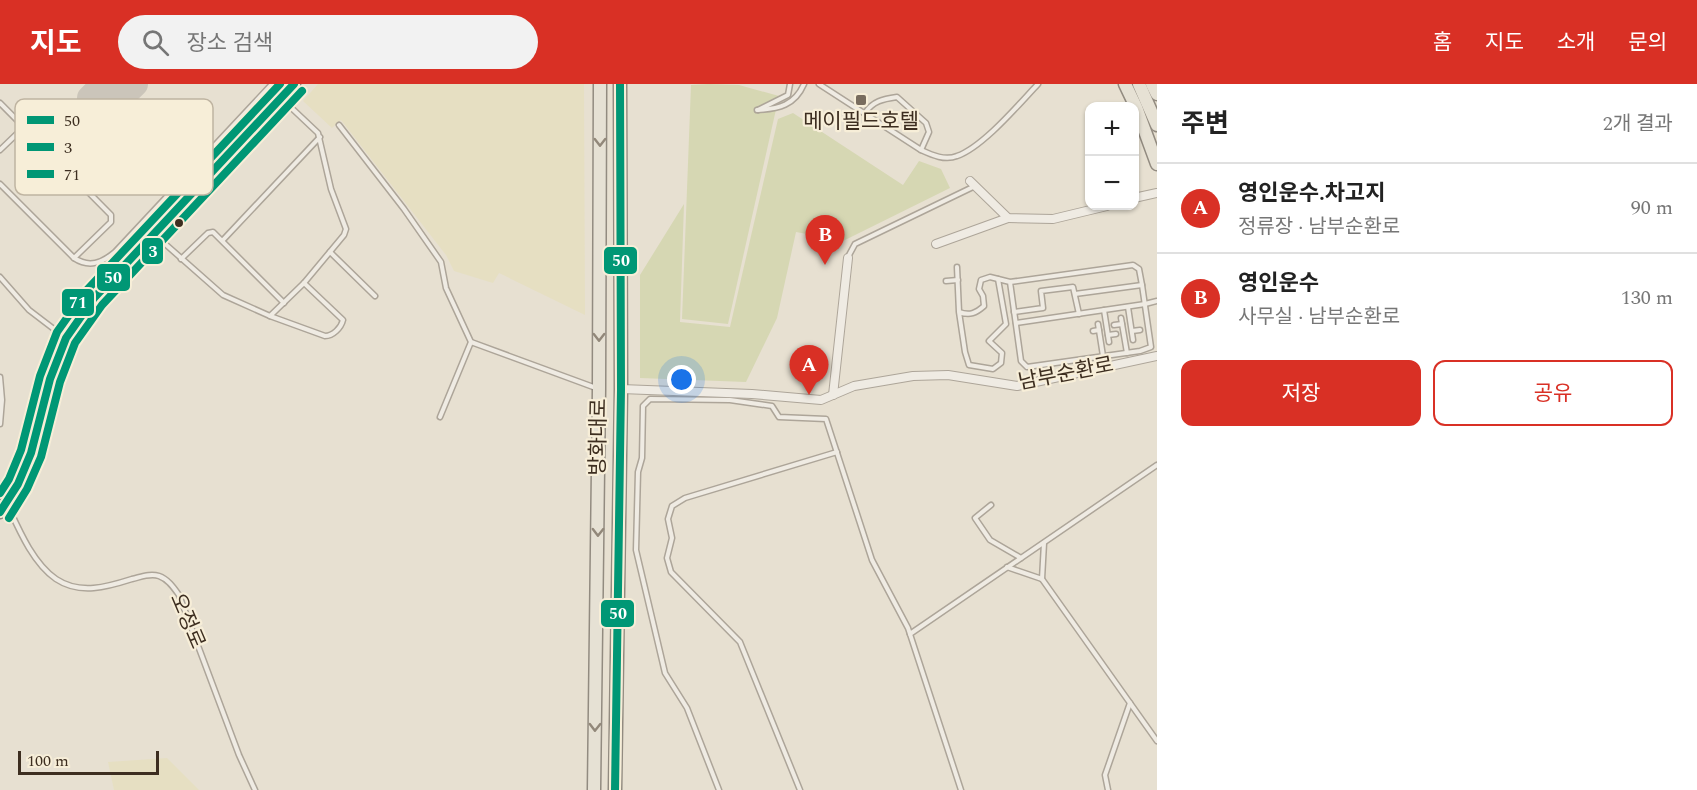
<!DOCTYPE html>
<html lang="ko">
<head>
<meta charset="utf-8">
<style>
	:root { --surface:#fff; --page:#f2f2f2; --text:#222; --muted:#767676; --line:#e0e0e0; --accent:#d93025 }
	body { margin:0; font-family:Spectral,"Noto Sans KR",serif; background:var(--page); color:var(--text) }
	.controls { position:absolute; right:18px; top:18px; display:grid; overflow:hidden; border-radius:12px; box-shadow:0 2px 4px #0004 }
	.controls button { width:54px; height:54px; display:grid; place-items:center; padding:0; border:0; border-bottom:2px solid var(--line); background:var(--surface); color:var(--text); font:30px sans-serif }
	.scale { position:absolute; left:18px; bottom:15px; width:141px; box-sizing:border-box; padding-left:6px; border:3px solid #3d2e20; border-top:0; font-size:16px; line-height:21px; white-space:nowrap; color:#3d2e20; -webkit-text-stroke:4px #f7eed8; paint-order:stroke }
	.you { position:absolute; left:682px; top:296px; width:21px; height:21px; margin:-15px; border:4px solid #fff; border-radius:50%; background:#1a73e8; box-shadow:0 0 0 9px #1a73e833 }
	.badge { display:grid; place-items:center; width:39px; height:39px; border-radius:50%; background:var(--accent); color:#fff; font-size:20px; font-weight:700 }
	.pin { position:absolute; translate:-50% -50px; filter:drop-shadow(0 2px 3px #0008) }
	.pin::after { content:''; position:absolute; top:32px; width:21px; height:18px; background:inherit; clip-path:polygon(0 0,100% 0,50% 100%) }
	.list { margin:0; padding:0; list-style:none }
	h2 { display:flex; justify-content:space-between; align-items:center; height:78px; margin:0; padding:0 24px; font-size:26px }
	h2 small { font-size:20px; font-weight:400; color:var(--muted) }
	.list li { display:grid; grid-template-columns:39px 1fr auto; gap:18px; align-items:center; box-sizing:border-box; height:90px; padding:0 24px; border-top:2px solid var(--line) }
	.list b { display:block; font-size:22px; white-space:nowrap }
	.list p { margin:0; font-size:20px; white-space:nowrap; color:var(--muted) }
	.list em { font-size:20px; font-style:normal; color:var(--muted) }
	.actions { display:flex; gap:12px; padding:18px 24px }
	.actions a { flex:1; padding:14px 0; border:2px solid var(--accent); border-radius:12px; text-align:center; font-size:21px; color:var(--accent) }
	.actions .main { background:var(--accent); color:#fff }
	.icon { flex:none; width:33px; height:33px; fill:none; stroke:currentColor; stroke-width:2; stroke-linecap:round; stroke-linejoin:round }
	.map { position:relative; flex:none; width:1157px; height:706px; overflow:hidden }
	header { display:flex; align-items:center; gap:36px; box-sizing:border-box; height:84px; padding:0 30px; background:var(--accent); color:#fff }
	header strong { font-size:28px }
	nav { display:flex; gap:33px; margin-inline-start:auto; font-size:21px }
	.search { width:420px; height:54px; background:var(--page); display:flex; align-items:center; gap:15px; box-sizing:border-box; padding:0 21px; border-radius:33px; color:var(--muted); font-size:22px }
	main { display:flex }
	aside { flex:1; background:var(--surface) }
	.map>svg:first-child { display:block }
	.farmland { fill:#e6dfc2 }
	.green { fill:#d6d7b3 }
	.lines { fill:none; stroke-linecap:round; stroke-linejoin:round }
	.taxiway { stroke:#cbc5ba; stroke-width:26 }
	.service-casing { stroke:#ada599; stroke-width:7 }
	.minor-casing { stroke:#ada599; stroke-width:10 }
	.primary-casing { stroke:#928b80; stroke-width:15 }
	.service { stroke:#efebe3; stroke-width:4 }
	.minor { stroke:#efebe3; stroke-width:8 }
	.primary { stroke:#e6e1d4; stroke-width:12 }
	.bus-1-casing { stroke:#f7eed8; stroke-width:12 }
	.bus-2-casing { stroke:#f7eed8; stroke-width:12 }
	.bus-3-casing { stroke:#f7eed8; stroke-width:12 }
	.bus-1 { stroke:#009775; stroke-width:8 }
	.bus-2 { stroke:#009775; stroke-width:8 }
	.bus-3 { stroke:#009775; stroke-width:8 }
	.oneway { stroke:#92887a }
	.poi-dot { fill:#786c5e; stroke:#f7eed8; stroke-width:2 }
	.bus-dot { fill:#3d2e20; stroke:#f7eed8; stroke-width:2 }
	.labels { text-anchor:middle; dominant-baseline:central; stroke-width:4.5; stroke-linejoin:round; paint-order:stroke }
	.poi-label { font-size:21px; fill:#3d2e20; stroke:#f7eed8 }
	.street-label { font-size:21px; fill:#3d2e20; stroke:#f7eed8 }
	.key { fill:#f7eed8; stroke:#bfb4a1; stroke-width:1.5 }
	.key-label { font-size:16px; fill:#3d2e20 }
	.line-badge { stroke:#f7eed8; stroke-width:2 }
	.badge-label { font-size:16px; text-anchor:middle; font-weight:bold; fill:#fff }
</style>
</head>
<body>
<header>
<strong>지도</strong>
<div class="search"><svg class="icon" aria-label="search" viewBox="0 0 24 24"><circle cx="10" cy="10" r="6"/><path d="M15 15l6 6"/></svg>장소 검색</div>
<nav><a>홈</a><a>지도</a><a>소개</a><a>문의</a></nav>
</header>
<main>
<div class="map">
<svg width="1157" height="706" viewBox="0 0 1157 706">
	<rect width="100%" height="100%" fill="#e7e0d1"/>
	<g class="farmland">
		<polygon points="318,0 584,0 585,231 499,189 493,199 454,187 446,171 341,36 332,44 303,17"/>
		<polygon points="167,674 199,706 114,706 108,678"/>
	</g>
	<g class="green">
		<polygon points="709,0 739,1 779,12 728,240 682,235 691,1"/>
		<polygon points="793,29 903,101 919,77 941,85 950,104 843,157 796,148 777,234 746,298 640,294 640,191 684,120 680,238 730,243 778,35"/>
	</g>
	<g class="lines">
		<g class="taxiway">
			<polyline points="90,14 104,0"/>
			<polyline points="99,35 135,0"/>
		</g>
		<defs>
			<g id="service">
				<path d="M 819,0 L 921,66 C 932,71 945,77 957,72 C 983,63 1019,20 1038,0"/>
				<polyline points="0,19 111,131 111,138 74,174"/>
				<path d="M 757,26 C 779,25 795,21 804,0"/>
				<polyline points="758,26 788,11 790,0"/>
				<path d="M 865,29 C 873,17 883,15 897,13 L 926,39 L 929,48 L 921,66"/>
				<polyline points="339,41 404,125 441,178 446,204 471,258 596,304"/>
				<polyline points="0,66 24,43"/>
				<path d="M 0,100 L 74,174 C 89,184 102,179 115,168 L 272,0"/>
				<path d="M 155,151 L 223,211 L 270,232 L 325,252 C 333,252 341,244 343,236 L 304,199"/>
				<polyline points="223,156 320,53"/>
				<polyline points="330,168 375,212"/>
				<polyline points="848,173 855,160 975,102"/>
				<polyline points="181,175 208,149 213,148 284,219"/>
				<path d="M 957,183 L 959,228 C 970,232 976,229 984,222 L 983,212 L 979,205 L 981,196 L 990,193 L 998,195 L 1006,240 L 989,257 L 1002,269 L 1001,279 L 993,285 L 969,281 L 965,268 L 959,228"/>
				<polyline points="0,193 29,226 63,252"/>
				<polyline points="998,195 1010,198 1133,181 1139,185 1142,201 1151,263 1140,267 1027,283 1021,277 1010,198"/>
				<polyline points="946,197 958,196"/>
				<polyline points="1075,210 1142,201"/>
				<polyline points="1128,223 1133,256"/>
				<polyline points="1104,226 1109,258"/>
				<polyline points="1014,228 1043,224 1041,207 1073,203 1079,230"/>
				<polyline points="270,232 304,199 344,151 346,145 331,105 318,49 282,15"/>
				<polyline points="1121,234 1127,269"/>
				<polyline points="1016,239 1145,220 1157,217"/>
				<polyline points="1098,240 1103,272"/>
				<polyline points="1114,241 1122,240"/>
				<polyline points="1093,247 1099,246"/>
				<polyline points="1132,247 1140,246"/>
				<polyline points="1108,251 1116,250"/>
				<polyline points="0,293 2,316 0,340"/>
				<polyline points="440,333 471,258"/>
				<polyline points="991,421 975,434 990,456 1021,474"/>
				<path d="M 8,422 C 19,446 33,479 56,495 C 80,511 107,503 132,495 C 141,493 150,489 159,492 C 168,495 174,504 179,511 L 239,671 L 255,706"/>
				<polyline points="1044,459 1042,495 1157,657"/>
				<polyline points="1007,483 1042,495"/>
				<polyline points="910,550 1157,381"/>
				<polyline points="719,706 687,624 665,589 636,466 638,388 642,374 643,322 650,315 730,316 772,322 779,333 826,335 872,476 908,544 961,706"/>
				<polyline points="800,706 740,558 671,488 667,474 672,454 668,435 672,422 685,414 837,368"/>
				<polyline points="1108,706 1105,691 1130,619"/>
			</g>
			<g id="minor">
				<polyline points="970,97 1008,134 1053,135 1107,122"/>
				<polyline points="1134,114 1157,109"/>
				<polyline points="936,160 1008,134"/>
				<polyline points="621,305 752,310 821,316 854,302 913,292 948,291 1017,302 1157,272"/>
				<polyline points="833,311 848,174"/>
			</g>
			<g id="primary">
				<polyline points="1125,0 1136,23 1157,80"/>
				<polyline points="1139,0 1157,41"/>
				<polyline points="1152,0 1157,10"/>
				<polyline points="0,428 18,400 31,369 50,295 66,254 94,214 294,0"/>
				<polyline points="594,706 599,305 600,0"/>
				<polyline points="615,706 621,305 620,0"/>
			</g>
		</defs>
		<use href="#service" class="service-casing"/>
		<use href="#minor" class="minor-casing"/>
		<use href="#primary" class="primary-casing"/>
		<use href="#service" class="service"/>
		<use href="#minor" class="minor"/>
		<use href="#primary" class="primary"/>
		<defs>
			<g id="bus-1">
				<polyline points="0,428 18,400 31,369 50,295 66,254 94,214 294,0"/>
				<polyline points="615,706 621,305 620,0"/>
			</g>
			<polyline id="bus-2" points="9,434 27,405 41,373 60,298 75,259 102,221 302,7"/>
			<polyline id="bus-3" points="0,409 9,395 21,366 40,292 57,248 86,207 280,0"/>
		</defs>
		<use href="#bus-1" class="bus-1-casing"/>
		<use href="#bus-2" class="bus-2-casing"/>
		<use href="#bus-3" class="bus-3-casing"/>
		<use href="#bus-1" class="bus-1"/>
		<use href="#bus-2" class="bus-2"/>
		<use href="#bus-3" class="bus-3"/>
	</g>
	<defs><path id="oneway-chevron" d="M-2-3.5L2.5 0L-2 3.5" fill="none" stroke-width="1.6" stroke-linecap="round" stroke-linejoin="round" transform="scale(1.5)"/></defs>
	<g class="oneway">
		<use href="#oneway-chevron" transform="translate(600 58) rotate(90)"/>
		<use href="#oneway-chevron" transform="translate(599 253) rotate(90)"/>
		<use href="#oneway-chevron" transform="translate(598 448) rotate(91)"/>
		<use href="#oneway-chevron" transform="translate(595 643) rotate(91)"/>
	</g>
	<rect class="poi-dot" x="855" y="10" width="12" height="12" rx="3"/>
	<circle class="bus-dot" cx="179" cy="139" r="5"/>
	<g class="labels">
		<g class="poi-label">
			<text x="861" y="38">메이필드호텔</text>
		</g>
		<g class="street-label">
			<text transform="translate(1066 290) rotate(-11)">남부순환로</text>
			<text transform="translate(599 353) rotate(-89)">방화대로</text>
			<text transform="translate(187 537) rotate(67)">오정로</text>
		</g>
	</g>
	<rect x="15" y="15" width="198" height="96" rx="9" class="key"/>
	<rect x="27" y="32" width="27" height="8" fill="#009775"/>
	<rect x="27" y="59" width="27" height="8" fill="#009775"/>
	<rect x="27" y="86" width="27" height="8" fill="#009775"/>
	<g class="key-label">
		<text x="64" y="42">50</text>
		<text x="64" y="69">3</text>
		<text x="64" y="96">71</text>
	</g>
	<g class="line-badge">
		<rect x="141" y="153" width="23" height="28" rx="6" fill="#009775"/>
		<rect x="603" y="162" width="35" height="29" rx="6" fill="#009775"/>
		<rect x="96" y="179" width="35" height="29" rx="6" fill="#009775"/>
		<rect x="61" y="204" width="34" height="29" rx="6" fill="#009775"/>
		<rect x="600" y="515" width="35" height="29" rx="6" fill="#009775"/>
	</g>
	<g class="badge-label">
		<text x="153" y="173">3</text>
		<text x="621" y="182">50</text>
		<text x="113" y="199">50</text>
		<text x="78" y="224">71</text>
		<text x="618" y="535">50</text>
	</g>
</svg>
<div class="controls">
<button>+</button>
<button>−</button>
</div>
<div class="scale">100 m</div>
<div class="you"></div>
<div class="pin badge" style="left:809px;top:311px">A</div>
<div class="pin badge" style="left:825px;top:181px">B</div>
</div>
<aside>
<h2>주변<small>2개 결과</small></h2>
<ul class="list">
<li><span class="badge">A</span><div><b>영인운수.차고지</b><p>정류장 · 남부순환로</p></div><em>90 m</em></li>
<li><span class="badge">B</span><div><b>영인운수</b><p>사무실 · 남부순환로</p></div><em>130 m</em></li>
</ul>
<div class="actions"><a class="main">저장</a><a>공유</a></div>
</aside>
</main>
</body>
</html>
